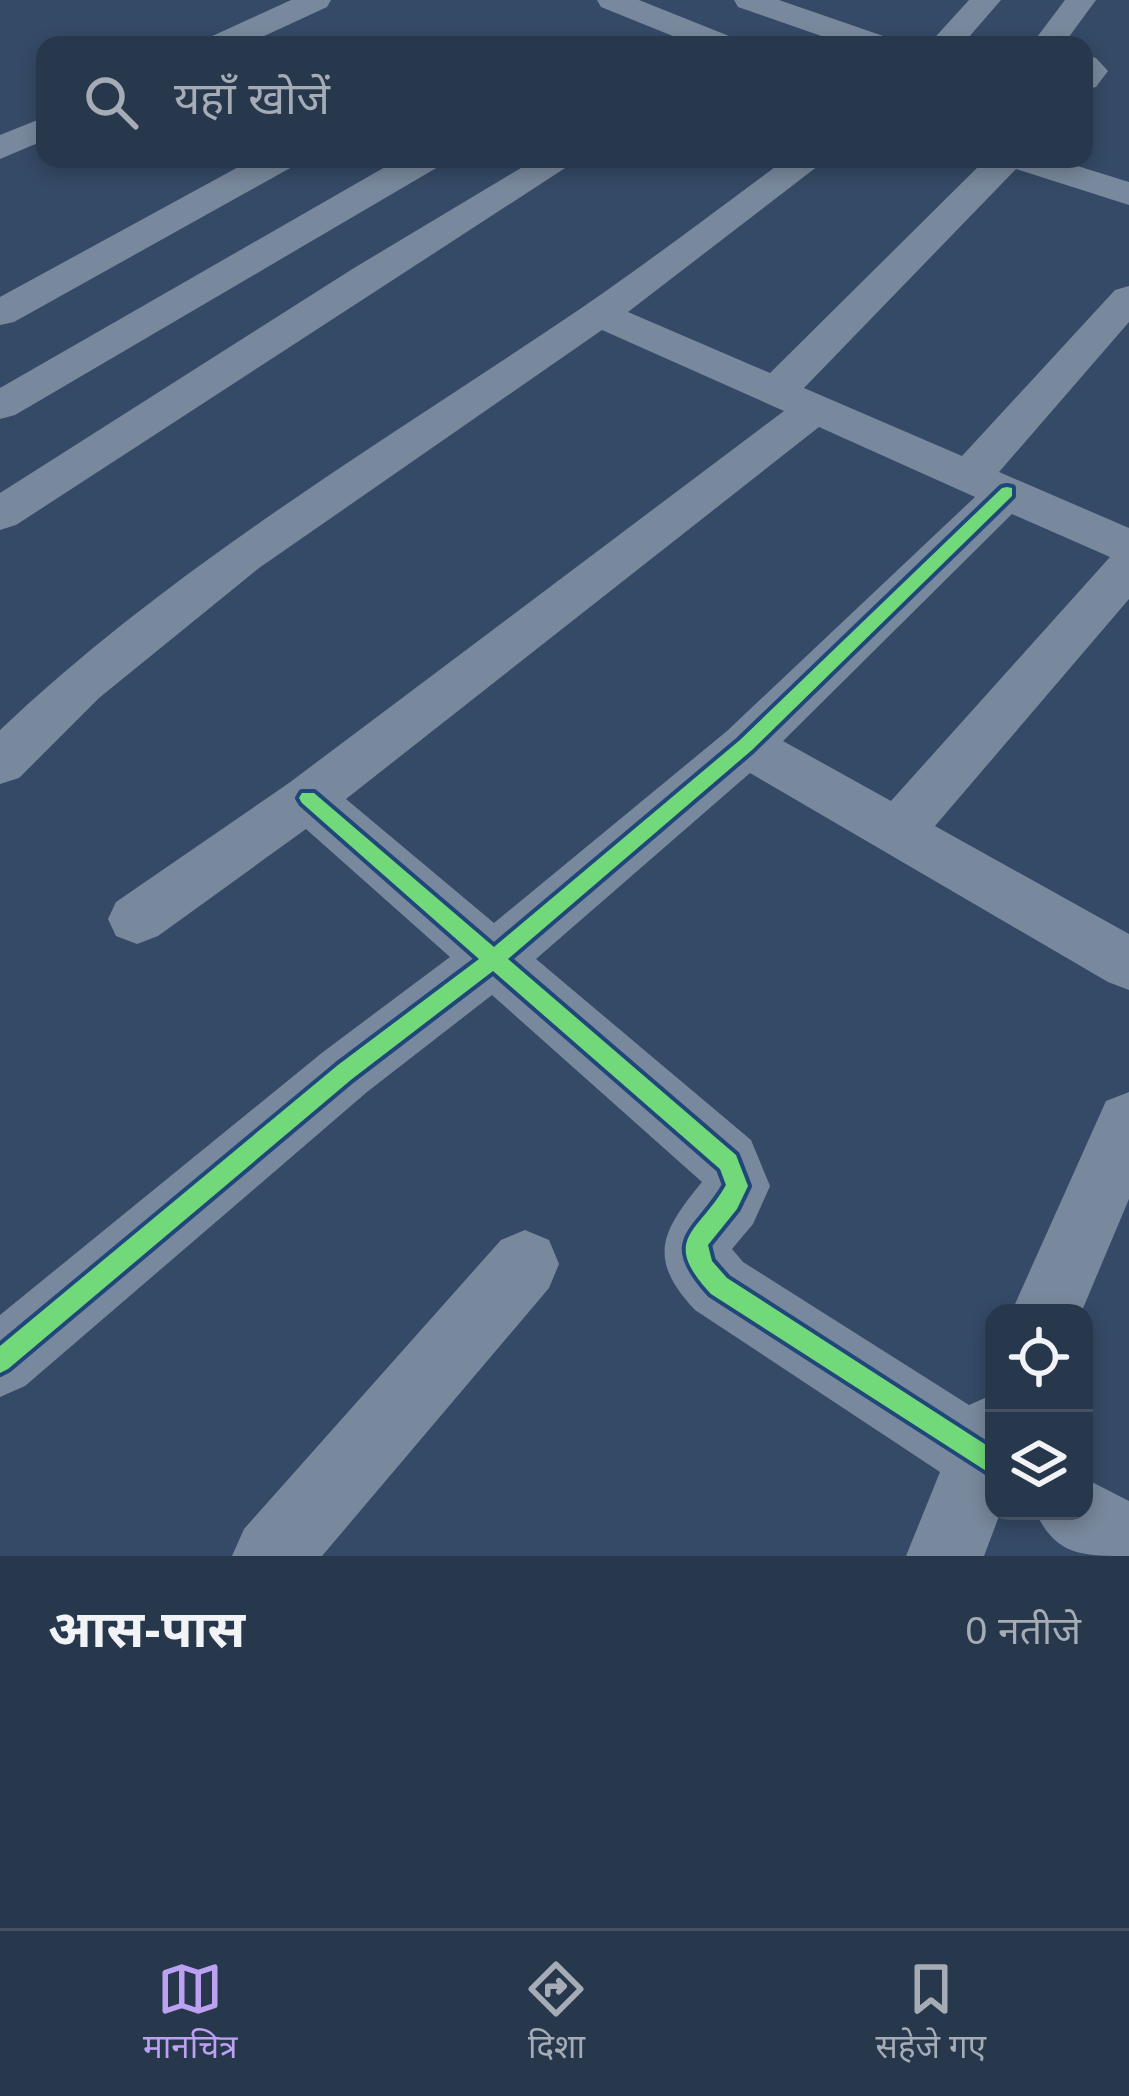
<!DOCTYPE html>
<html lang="hi">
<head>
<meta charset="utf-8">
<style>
	:root { --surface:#28384c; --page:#303f53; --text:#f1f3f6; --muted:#a5acb5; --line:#445264; --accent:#bca0f2 }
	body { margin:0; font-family:Arial,"Noto Sans Devanagari",sans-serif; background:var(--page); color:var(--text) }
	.controls { position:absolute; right:36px; bottom:36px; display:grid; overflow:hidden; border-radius:24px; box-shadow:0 6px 18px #0003 }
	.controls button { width:108px; height:108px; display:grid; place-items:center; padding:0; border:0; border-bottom:3px solid var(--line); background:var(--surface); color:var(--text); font:60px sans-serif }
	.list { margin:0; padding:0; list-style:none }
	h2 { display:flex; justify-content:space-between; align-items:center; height:156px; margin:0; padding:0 48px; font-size:51px }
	h2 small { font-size:39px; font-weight:400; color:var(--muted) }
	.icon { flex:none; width:66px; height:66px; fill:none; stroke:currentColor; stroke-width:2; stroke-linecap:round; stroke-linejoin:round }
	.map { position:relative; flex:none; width:1129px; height:1556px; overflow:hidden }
	.search { position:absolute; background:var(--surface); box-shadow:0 6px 18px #0003; left:36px; right:36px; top:36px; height:132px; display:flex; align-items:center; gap:30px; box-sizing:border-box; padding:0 42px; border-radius:24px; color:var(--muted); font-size:45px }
	.sheet { height:372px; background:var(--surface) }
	nav { display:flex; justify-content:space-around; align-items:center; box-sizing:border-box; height:168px; border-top:3px solid var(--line); background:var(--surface); font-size:33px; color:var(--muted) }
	nav a { display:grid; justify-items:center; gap:6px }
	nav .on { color:var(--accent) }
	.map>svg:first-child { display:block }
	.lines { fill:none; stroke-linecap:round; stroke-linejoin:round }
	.street { fill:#79899d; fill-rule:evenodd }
	.cycleway-casing { stroke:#21467a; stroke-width:8 }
	.cycleway { fill:#71d979; fill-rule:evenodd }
</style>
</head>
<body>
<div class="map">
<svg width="1129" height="1556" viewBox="0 0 1129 1556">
	<rect width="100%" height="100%" fill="#354a66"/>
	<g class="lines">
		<g class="street">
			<polygon points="291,0 331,0 327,7 245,45 203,45 208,38"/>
			<polygon points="597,0 639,0 734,38 739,45 695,45 601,7"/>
			<polygon points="734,0 779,0 889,38 894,45 847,45 738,7"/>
			<polygon points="969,0 1001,0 962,45 928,45"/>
			<polygon points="1065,0 1096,0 1063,45 1031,45"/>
			<polygon points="1084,55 1096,58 1108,71 1096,87 1084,90"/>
			<polygon points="45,117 45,140 0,159 0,135"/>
			<polygon points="253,159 297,159 292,167 14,322 0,325 0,297"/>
			<polygon points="399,159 443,159 438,167 15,415 0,419 0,388"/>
			<polygon points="536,159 579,159 16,525 0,530 0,493 354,268"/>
			<path d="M 786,159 L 827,159 L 628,312 L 770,373 L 986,159 L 1055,159 L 1129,182 L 1129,205 L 1016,169 L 804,388 L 962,456 L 1115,290 L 1129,286 L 1129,322 L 999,472 L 1129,528 L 1129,599 L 935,826 L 1129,934 L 1129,990 L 1108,982 L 750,773 L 536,959 L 751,1140 L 770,1186 L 753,1224 L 732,1249 L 743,1262 L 969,1405 L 994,1394 L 994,1511 L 1001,1511 L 984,1556 L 906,1556 L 940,1472 L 695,1310 C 646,1258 662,1231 702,1182 L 492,995 L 367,1092 L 25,1386 L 0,1397 L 0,1315 L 323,1052 L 450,957 L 306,829 L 158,936 L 137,944 L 116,936 L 108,919 L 116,902 L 289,783 L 784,411 L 602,330 L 259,568 L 99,698 L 19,778 L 0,784 L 0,730 C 174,565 382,443 580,309 C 650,261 718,209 786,159 ZM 819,427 L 975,497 L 727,731 L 494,923 L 346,799 ZM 1012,514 L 1110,557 L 891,801 L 783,741 Z"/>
			<polygon points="1129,1092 1129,1199 1081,1313 1011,1313 1106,1101"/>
			<polygon points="525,1230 549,1240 559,1264 549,1288 322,1556 232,1556 244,1529 501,1240"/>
			<path d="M 1084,1478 L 1129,1501 L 1129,1556 C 1081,1556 1056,1556 1035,1511 L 1084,1511 Z"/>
		</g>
		<defs>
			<path id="cycleway" d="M 1007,487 L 1012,488 L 1012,496 L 752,750 L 508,959 L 736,1155 L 748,1186 L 737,1209 L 708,1245 L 712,1261 L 727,1278 L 994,1450 L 994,1476 L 711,1294 C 659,1238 699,1233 726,1185 L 720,1169 L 493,971 L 352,1079 L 8,1369 L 0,1373 L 0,1346 L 338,1065 L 479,959 L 302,803 L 299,798 L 302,793 L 314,793 L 494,947 L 740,740 L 1002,488 Z"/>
		</defs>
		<use href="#cycleway" class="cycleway-casing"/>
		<use href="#cycleway" class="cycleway"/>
	</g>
</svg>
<div class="controls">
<button><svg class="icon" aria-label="locate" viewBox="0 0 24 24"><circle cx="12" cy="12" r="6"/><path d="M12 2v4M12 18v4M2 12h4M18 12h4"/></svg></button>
<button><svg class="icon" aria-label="layers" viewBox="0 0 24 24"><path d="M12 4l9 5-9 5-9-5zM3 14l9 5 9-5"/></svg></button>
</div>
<div class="search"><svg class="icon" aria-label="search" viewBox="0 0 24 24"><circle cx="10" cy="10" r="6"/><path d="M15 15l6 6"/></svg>यहाँ खोजें</div>
</div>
<section class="sheet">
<h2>आस-पास<small>0 नतीजे</small></h2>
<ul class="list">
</ul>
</section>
<nav>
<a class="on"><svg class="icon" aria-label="map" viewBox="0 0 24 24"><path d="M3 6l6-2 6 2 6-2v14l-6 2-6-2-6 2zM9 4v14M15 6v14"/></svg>मानचित्र</a>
<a><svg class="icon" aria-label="directions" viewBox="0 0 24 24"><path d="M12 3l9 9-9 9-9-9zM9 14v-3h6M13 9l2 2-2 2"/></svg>दिशा</a>
<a><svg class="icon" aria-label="saved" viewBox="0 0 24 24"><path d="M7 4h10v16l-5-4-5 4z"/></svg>सहेजे गए</a>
</nav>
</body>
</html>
